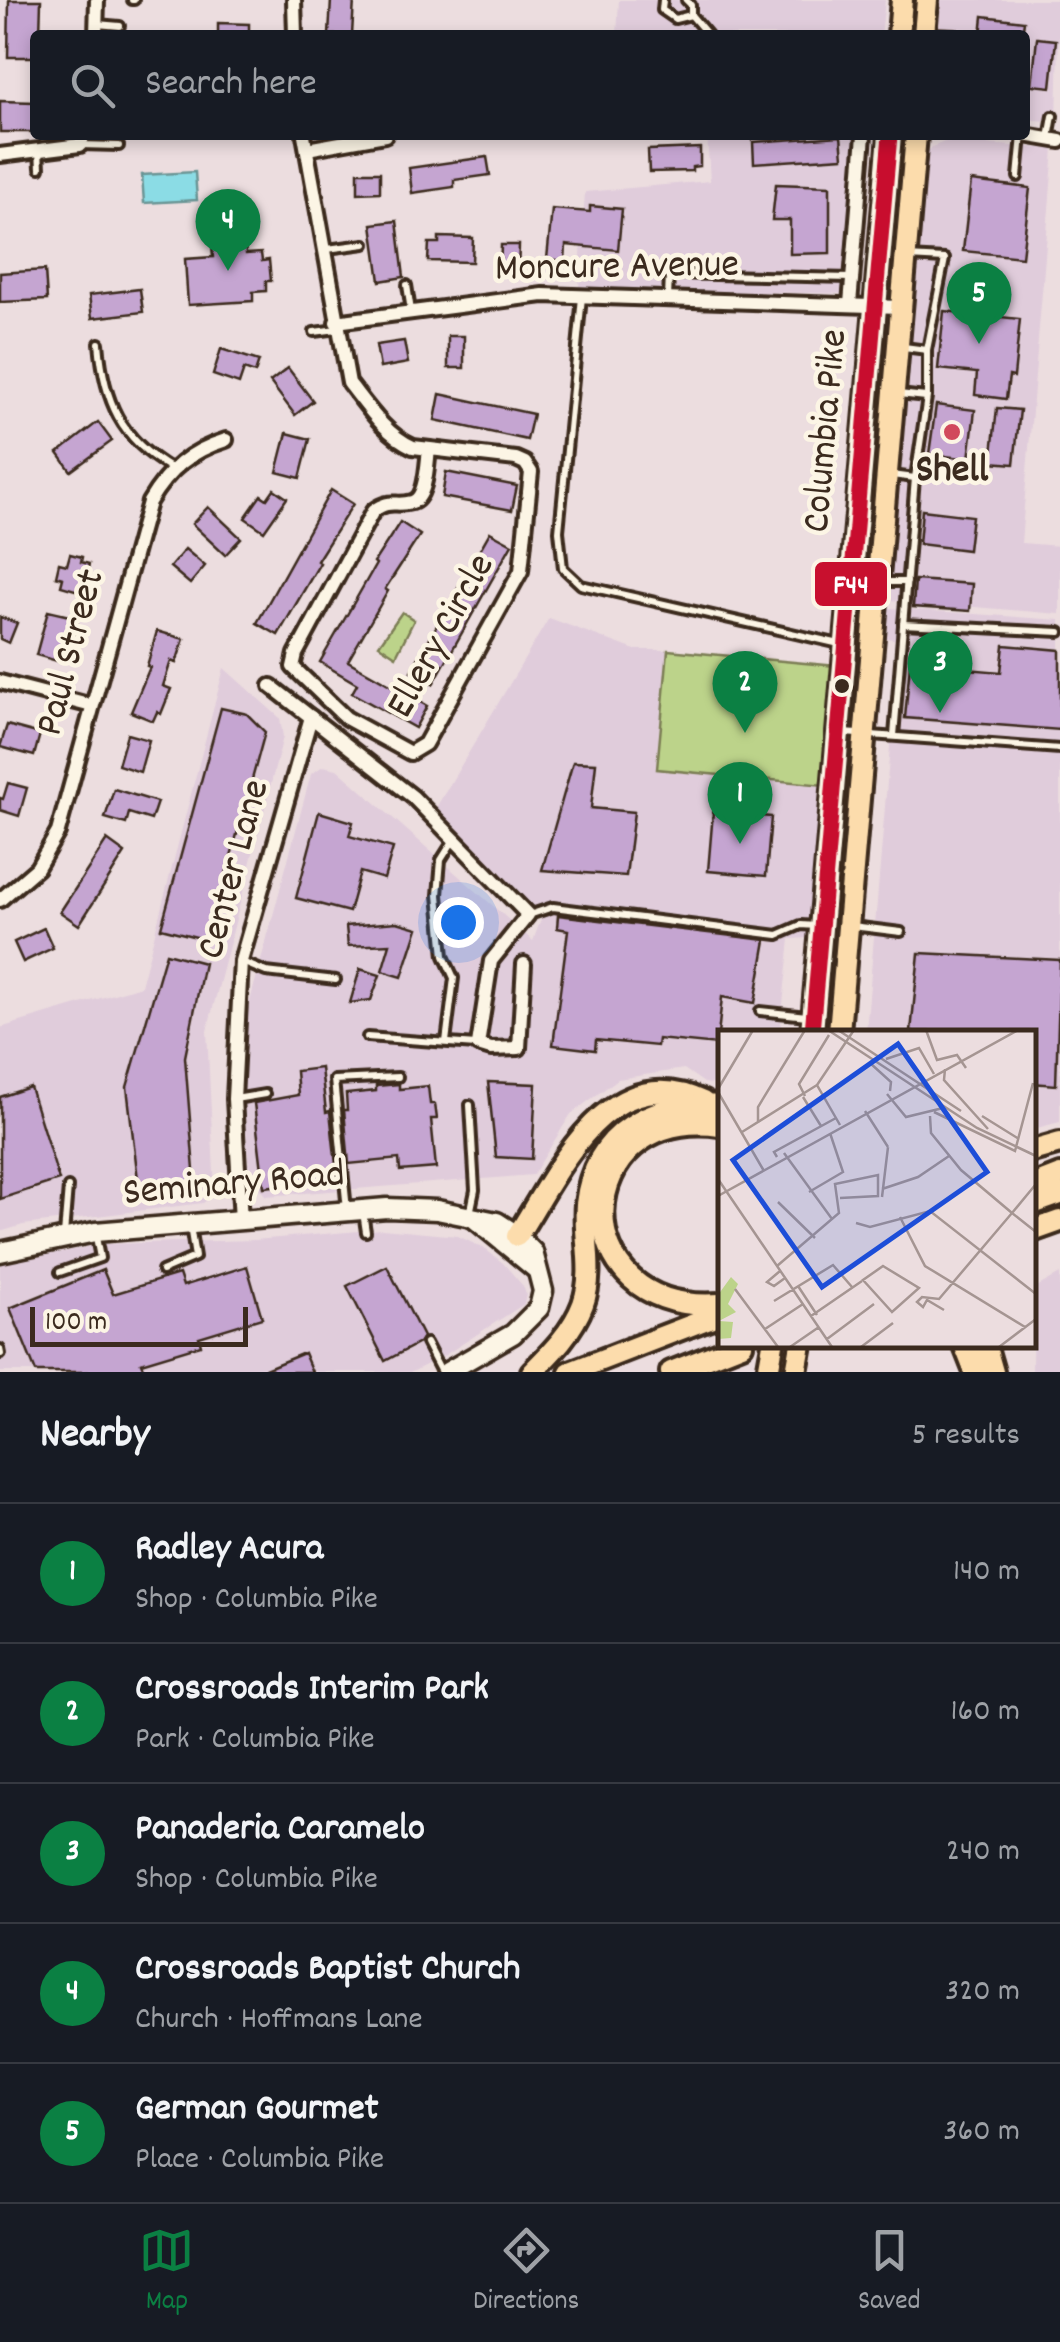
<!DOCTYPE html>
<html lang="en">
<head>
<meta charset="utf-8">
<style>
	:root { --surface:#171b24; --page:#20242c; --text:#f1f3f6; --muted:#9ea1a6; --line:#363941; --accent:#0b8043 }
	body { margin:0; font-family:Dekko,sans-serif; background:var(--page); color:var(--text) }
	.scale { position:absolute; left:30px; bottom:25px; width:218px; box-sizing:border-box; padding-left:10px; border:5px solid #3b2a1e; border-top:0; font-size:28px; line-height:35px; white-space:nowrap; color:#3b2a1e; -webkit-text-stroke:8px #fcf5e5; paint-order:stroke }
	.you { position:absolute; left:458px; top:922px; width:35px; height:35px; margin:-25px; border:8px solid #fff; border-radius:50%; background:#1a73e8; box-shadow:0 0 0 15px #1a73e833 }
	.badge { display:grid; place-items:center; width:65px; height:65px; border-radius:50%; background:var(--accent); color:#fff; font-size:32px; font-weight:700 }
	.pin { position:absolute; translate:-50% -82px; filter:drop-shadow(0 2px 5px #0008) }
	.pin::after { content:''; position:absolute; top:52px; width:35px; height:30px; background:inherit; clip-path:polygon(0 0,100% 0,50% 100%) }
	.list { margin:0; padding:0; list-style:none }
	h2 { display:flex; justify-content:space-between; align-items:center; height:130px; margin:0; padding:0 40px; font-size:42px }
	h2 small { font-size:32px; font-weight:400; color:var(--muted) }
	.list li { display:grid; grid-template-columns:65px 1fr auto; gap:30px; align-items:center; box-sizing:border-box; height:140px; padding:0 40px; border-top:2px solid var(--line) }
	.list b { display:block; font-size:38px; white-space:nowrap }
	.list p { margin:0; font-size:32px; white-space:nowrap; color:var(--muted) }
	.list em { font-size:32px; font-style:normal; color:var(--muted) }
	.icon { flex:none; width:55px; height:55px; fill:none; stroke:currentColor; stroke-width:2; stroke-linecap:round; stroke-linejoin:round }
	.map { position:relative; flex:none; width:1060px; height:1372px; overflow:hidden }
	.search { position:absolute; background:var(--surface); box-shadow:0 5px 15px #0003; left:30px; right:30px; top:30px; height:110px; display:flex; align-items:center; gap:25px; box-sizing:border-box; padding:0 35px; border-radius:10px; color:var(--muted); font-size:38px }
	.sheet { height:830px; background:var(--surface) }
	nav { display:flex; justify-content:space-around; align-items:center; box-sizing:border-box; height:140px; border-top:2px solid var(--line); background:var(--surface); font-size:28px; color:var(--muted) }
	nav a { display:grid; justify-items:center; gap:5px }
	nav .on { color:var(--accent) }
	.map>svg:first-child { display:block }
	.built { fill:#e0ccdb }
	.green { fill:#bcd38a; stroke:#7c7e54; stroke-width:2.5 }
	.water { fill:#8bdce5; stroke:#6b9595; stroke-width:2.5 }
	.building { fill:#c5a5d1; stroke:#3b2a1e; stroke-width:2.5 }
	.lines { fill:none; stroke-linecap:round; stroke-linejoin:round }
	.lane-casing { stroke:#3b2a1e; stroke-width:14 }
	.street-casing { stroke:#3b2a1e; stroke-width:20 }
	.secondary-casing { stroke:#3b2a1e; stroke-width:25 }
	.primary-casing { stroke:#3b2a1e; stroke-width:28 }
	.lane { stroke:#fcf5e5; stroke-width:6 }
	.street { stroke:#fcf5e5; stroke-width:12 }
	.secondary { stroke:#fcf5e5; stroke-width:18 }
	.primary { stroke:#fcdcac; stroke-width:20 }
	.bus-1-casing { stroke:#fcf5e5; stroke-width:22 }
	.bus-1 { stroke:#c8102e; stroke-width:15 }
	.poi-dot { fill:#d1495b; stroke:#fcf5e5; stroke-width:4 }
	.bus-dot { fill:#3b2a1e; stroke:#fcf5e5; stroke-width:4 }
	.labels { text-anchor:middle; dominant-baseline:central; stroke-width:9; stroke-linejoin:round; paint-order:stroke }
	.street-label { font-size:40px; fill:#3b2a1e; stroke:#fcf5e5 }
	.poi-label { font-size:40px; font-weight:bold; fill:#3b2a1e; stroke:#fcf5e5 }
	.inset-road { fill:none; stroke:#a59592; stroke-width:2.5 }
	.view { fill:#1d4ed8; fill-opacity:0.15; stroke:#1d4ed8; stroke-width:5 }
	.inset-edge { fill:none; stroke:#3b2a1e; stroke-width:5 }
	.line-badge { stroke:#fcf5e5; stroke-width:4 }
	.badge-label { font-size:28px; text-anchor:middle; font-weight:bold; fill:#fff }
</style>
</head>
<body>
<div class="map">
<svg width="1060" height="1372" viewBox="0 0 1060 1372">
	<rect width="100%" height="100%" fill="#ecdddf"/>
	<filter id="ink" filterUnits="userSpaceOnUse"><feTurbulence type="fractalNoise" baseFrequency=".01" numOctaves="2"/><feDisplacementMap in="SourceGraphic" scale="20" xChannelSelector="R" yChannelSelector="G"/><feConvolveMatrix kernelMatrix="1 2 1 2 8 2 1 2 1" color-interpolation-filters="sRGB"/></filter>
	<g filter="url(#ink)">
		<g class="built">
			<polygon points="619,0 885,0 881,35 617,35"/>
			<polygon points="936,0 1060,0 1057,122 1025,119 1025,35 933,35"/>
			<polygon points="707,135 870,135 856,294 579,288 585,192 710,181"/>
			<polygon points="947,141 1054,149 1021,543 1060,546 1060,614 890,600 924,157 932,147"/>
			<polygon points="889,608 1060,620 1060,1122 1033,1129 1032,1032 866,1032 899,640 887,638"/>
			<polygon points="549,618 635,650 668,650 658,769 824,785 811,938 790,939 780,1032 720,1032 720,1085 704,1083 684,1069 618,1079 571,1114 533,1175 266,1196 250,1178 239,1042 311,774 323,766 337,769 533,941 544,911 528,915 431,816"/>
			<polygon points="224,668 280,718 283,737 207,1031 215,1194 203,1203 23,1225 0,1232 0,1028 141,986"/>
			<polygon points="382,1229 458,1236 485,1249 503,1263 523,1286 526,1294 524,1304 445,1355 412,1372 0,1372 0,1264 104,1244 255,1240"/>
			<polygon points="1060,1274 1060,1372 1032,1372 1033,1289"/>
		</g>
		<g class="green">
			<polygon points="402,612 414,620 396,656 379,645"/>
			<polygon points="668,650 836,666 824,785 657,769"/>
		</g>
		<polygon class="water" points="195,172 197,200 144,203 142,175"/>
		<g class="building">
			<polygon points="9,0 41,0 40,35 35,35 35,57 8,57"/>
			<polygon points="331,0 354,0 352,35 329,35"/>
			<polygon points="983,16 1024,21 1022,35 981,35"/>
			<polygon points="218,23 249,24 249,35 218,35"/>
			<polygon points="1037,38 1056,40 1051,87 1032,85"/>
			<polygon points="0,101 35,102 35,132 0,132"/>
			<polygon points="841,136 843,157 754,163 753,142"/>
			<polygon points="700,148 700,166 692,167 692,171 649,172 648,150"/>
			<polygon points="487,157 490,175 454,180 454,187 412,193 409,168"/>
			<polygon points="358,172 380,172 380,192 358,193"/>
			<polygon points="971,181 1030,188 1022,257 963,251"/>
			<polygon points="776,184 830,186 830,253 790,254 790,220 772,220"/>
			<polygon points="590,206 622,209 618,250 566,245 565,261 547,259 552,209 590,212"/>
			<polygon points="397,221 404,277 380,281 372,224"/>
			<polygon points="439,237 473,238 472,262 428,261 429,243 439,243"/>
			<polygon points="245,243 246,254 261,253 262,261 269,260 271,281 266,281 266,291 253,292 253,301 188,305 185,259 213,257 212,245"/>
			<polygon points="501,245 519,245 518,273 500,273"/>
			<polygon points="45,270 47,300 0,302 0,273"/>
			<polygon points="140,289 143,312 92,318 89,295"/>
			<polygon points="944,311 1020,319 1014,377 1009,376 1006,399 975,395 977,373 938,369"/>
			<rect x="448" y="336" width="16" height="32"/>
			<polygon points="404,341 408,363 380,368 376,345"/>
			<polygon points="221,349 259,361 255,373 244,369 239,384 213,375"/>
			<polygon points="288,368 313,401 295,415 270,382"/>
			<polygon points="440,394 533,414 527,440 435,420"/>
			<polygon points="936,405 975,410 969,459 929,454"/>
			<polygon points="997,408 1020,410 1014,464 991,462"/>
			<polygon points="98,422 112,441 71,471 58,453"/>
			<polygon points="287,433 310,439 300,478 277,472"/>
			<polygon points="446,472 517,486 512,510 442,497"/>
			<polygon points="274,489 287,498 264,531 245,518 261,495 267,499"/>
			<polygon points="331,490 353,504 317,561 320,563 278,635 257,623"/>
			<polygon points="208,507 241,538 225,555 192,524"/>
			<polygon points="922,510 972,516 968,550 919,544"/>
			<polygon points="400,522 420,535 385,589 388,591 348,661 427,706 415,728 352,693 357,684 320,662 376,564 374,562"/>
			<polygon points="490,532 512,544 433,684 411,671"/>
			<polygon points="185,549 205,566 190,584 170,567"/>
			<polygon points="70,554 82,557 81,562 89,564 82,592 61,586 63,578 56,576 59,563 67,565"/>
			<polygon points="915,580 972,584 970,611 913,607"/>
			<polygon points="48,611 78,618 72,647 62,644 57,661 36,655"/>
			<polygon points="0,617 17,623 9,643 0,639"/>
			<polygon points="157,631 184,639 176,663 171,661 163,686 171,689 161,714 157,712 153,721 131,712 150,667 147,666"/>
			<polygon points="1004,645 1060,650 1060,730 905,718 910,664 1001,672"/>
			<polygon points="221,708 247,714 265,732 208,940 161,928"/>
			<polygon points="7,725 40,734 34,756 0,747"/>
			<polygon points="127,734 149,740 140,772 118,765"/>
			<polygon points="573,762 596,763 591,808 634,812 626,876 542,870"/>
			<polygon points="8,783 27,788 19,816 0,810 0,798 3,799"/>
			<polygon points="114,789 157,802 151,820 129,813 126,824 105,818"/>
			<polygon points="319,812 353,822 349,836 393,848 384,879 360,872 349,912 296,898"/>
			<polygon points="713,812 771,817 766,876 708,871"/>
			<polygon points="107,840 125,853 79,925 60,912"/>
			<polygon points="558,915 766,940 755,1003 722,997 717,1045 658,1039 657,1046 596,1040 595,1050 553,1045 568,930 557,928"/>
			<polygon points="397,922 418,928 402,977 382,971 390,944 348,946 346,926"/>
			<polygon points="44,928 53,948 23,962 14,942"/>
			<polygon points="166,953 204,963 185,1057 195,1183 139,1188 127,1087"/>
			<polygon points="919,953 1060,960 1056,1085 1032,1083 1032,1032 911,1032"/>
			<polygon points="360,969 380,975 371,1000 350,1003"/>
			<polygon points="321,1068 326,1112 330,1111 336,1165 332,1166 333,1179 264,1187 254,1103 298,1095 296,1071"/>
			<polygon points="488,1082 536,1084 532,1159 496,1157"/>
			<polygon points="399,1084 399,1089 428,1086 430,1104 435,1104 437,1119 431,1119 436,1168 400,1171 399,1159 349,1164 344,1110 347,1110 346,1094 376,1091 376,1086"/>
			<polygon points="30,1087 59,1180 0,1199 0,1097"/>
			<polygon points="247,1266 262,1318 199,1337 201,1345 141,1363 145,1372 36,1372 10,1308 103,1270 113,1294 179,1274 183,1286"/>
			<polygon points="387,1266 423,1337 419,1343 385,1361 347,1286"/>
			<polygon points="304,1353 312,1372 258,1372"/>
		</g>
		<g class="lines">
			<defs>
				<g id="lane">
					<polyline points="132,0 134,0"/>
					<polyline points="663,0 662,10 675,19 691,15 691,5 686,0"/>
					<polyline points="691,15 708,35"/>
					<polyline points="97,24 120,26"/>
					<polyline points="930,33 955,34"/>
					<polyline points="1049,138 1053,116"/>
					<polyline points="80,145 119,146"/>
					<polyline points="39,151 40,168"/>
					<polyline points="1018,177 1022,135"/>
					<polyline points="327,249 365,244"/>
					<polyline points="407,285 411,311"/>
					<polyline points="582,297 559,531 563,568 581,585 844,645"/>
					<polyline points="668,299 669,274 851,278"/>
					<polyline points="314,332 337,329"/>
					<path d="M 99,343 C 104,401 120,439 172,469"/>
					<polyline points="904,347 927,350"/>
					<polyline points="899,394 926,397"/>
					<polyline points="892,475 915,478"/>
					<polyline points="883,582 907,582"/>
					<polyline points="903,624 1060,632"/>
					<polyline points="844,733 1060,749"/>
					<polyline points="894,736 915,478 927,397 927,350 945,259 907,257"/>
					<polyline points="529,915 553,907 778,935 801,925 816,926"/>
					<polyline points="852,926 901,932"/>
					<polyline points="242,962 266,972 336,980"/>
					<polyline points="760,1011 807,1016"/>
					<polyline points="367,1037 476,1045"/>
					<polyline points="446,1042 454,978 444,956 438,895 441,860 453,841"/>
					<polyline points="235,1099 265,1094"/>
					<polyline points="470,1105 475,1190 470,1214"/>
					<polyline points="347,1210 334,1080 398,1077"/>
					<polyline points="363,1212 366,1232"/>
					<polyline points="64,1235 68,1187"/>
					<polyline points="162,1271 195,1257 190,1226"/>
					<polyline points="60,1272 100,1258 95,1232"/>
					<polyline points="426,1343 441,1372"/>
					<polyline points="0,1349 1,1354"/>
				</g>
				<g id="street">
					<polyline points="294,0 295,35"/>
					<polyline points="96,35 97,0"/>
					<path d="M 304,135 L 349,383 C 367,406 386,435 413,447 L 516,459 L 525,463 L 531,472 L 521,571 L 425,744 L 410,753 L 346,718 L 293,667 L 296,654 L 373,511 C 391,498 395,507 412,502 C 427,498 427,462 429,449"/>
					<polyline points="1025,135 1060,141"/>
					<polyline points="307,149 385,135"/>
					<polyline points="0,155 80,145 84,135"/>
					<polyline points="850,304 864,135"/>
					<polyline points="336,322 543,295 900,307"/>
					<polyline points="0,682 92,706"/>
					<polyline points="271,686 413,797 528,915 491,961 478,1045 491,1049 519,1048 524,964"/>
					<path d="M 0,900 L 37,868 L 58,832 L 149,502 C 168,470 190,451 226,440"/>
					<polyline points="241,1221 234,1099 241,961 311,717"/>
				</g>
				<g id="secondary">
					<polyline points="475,1219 536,1269"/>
					<polyline points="0,1252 95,1232 387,1208 437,1210 497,1222 514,1233 533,1252 543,1291 539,1308 513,1334 447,1372"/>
				</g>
				<g id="primary">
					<polyline points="899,35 902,0"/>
					<polyline points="924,35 927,0"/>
					<polyline points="812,1032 890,135"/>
					<polyline points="839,1032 916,135"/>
					<path d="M 720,1125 C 569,1105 560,1316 720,1304"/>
					<polyline points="1032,1151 1060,1143"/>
					<polyline points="1032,1186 1060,1175"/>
					<polyline points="1032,1204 1060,1194"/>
					<polyline points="1032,1231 1060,1221"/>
					<path d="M 517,1236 C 559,1170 608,1057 703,1102"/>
					<polyline points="964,1344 975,1372"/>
					<polyline points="985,1344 993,1372"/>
					<path d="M 532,1372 C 552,1352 573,1331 583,1304 C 595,1270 583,1238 586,1204 C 594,1132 653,1100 720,1106"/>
					<polyline points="570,1372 720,1314"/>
					<polyline points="671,1372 742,1344"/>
					<polyline points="768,1372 773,1344"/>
					<polyline points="796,1372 801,1344"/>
				</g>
			</defs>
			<use href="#lane" class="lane-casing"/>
			<use href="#street" class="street-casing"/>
			<use href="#secondary" class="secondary-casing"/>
			<use href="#primary" class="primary-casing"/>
			<use href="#lane" class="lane"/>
			<use href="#street" class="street"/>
			<use href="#secondary" class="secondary"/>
			<use href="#primary" class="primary"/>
			<defs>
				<polyline id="bus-1" points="812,1032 890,135"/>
			</defs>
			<use href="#bus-1" class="bus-1-casing"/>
			<use href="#bus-1" class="bus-1"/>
		</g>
	</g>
	<circle class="poi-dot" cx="952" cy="432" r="10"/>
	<circle class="bus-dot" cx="842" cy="686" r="9"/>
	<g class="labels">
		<g class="street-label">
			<text transform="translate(617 269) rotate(-1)">Moncure Avenue</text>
			<text transform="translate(828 431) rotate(-85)">Columbia Pike</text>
			<text transform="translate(443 637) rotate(-61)">Ellery Circle</text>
			<text transform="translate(73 653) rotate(-75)">Paul Street</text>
			<text transform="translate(236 870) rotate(-75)">Center Lane</text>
			<text transform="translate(234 1186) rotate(-5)">Seminary Road</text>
		</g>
		<g class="poi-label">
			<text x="952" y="472">Shell</text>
		</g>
	</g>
	<g transform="translate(718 1030)">
		<rect width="318" height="318" fill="#ecdddf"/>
		<path d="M 13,247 L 20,254 L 10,274 L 18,282 L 1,291 L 15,292 L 13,308 L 0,309 L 0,265 Z" fill="#bcd38a"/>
		<path class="inset-road" d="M 110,0 L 259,98 L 318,126M 120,0 L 243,81M 208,0 L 219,30 L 239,25 L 248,38M 168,29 L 201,18 L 216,44M 152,33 L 173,52 L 172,61M 227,39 L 226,50 L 270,99M 0,59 L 35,0M 0,62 L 46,141M 169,64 L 188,87 L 225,78M 87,66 L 81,54 L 111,5M 85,67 L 103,96M 147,81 L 170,117M 216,82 L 297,121 L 315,53M 212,86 L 213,103 L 243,140 L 294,183 L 221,269 L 204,267 L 199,272 L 205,277 L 209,270 L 226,280M 264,86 L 301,109M 40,93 L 40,77 L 87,0M 122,95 L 99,55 L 136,0M 24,102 L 99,55M 66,123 L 114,189M 59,127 L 56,122 L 118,88M 0,149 L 114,317M 318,154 L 294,183 L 318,202M 164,159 L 200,147 L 231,126M 91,162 L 125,142 L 112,103M 0,166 L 300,0M 164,167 L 170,117M 60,172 L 97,208M 182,187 L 207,236 L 307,297M 138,193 L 152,197 L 212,181 L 318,264M 59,236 L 121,183 L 117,154 L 160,145 L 160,166 L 122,168M 165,236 L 201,258 L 174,282 L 145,250 ZM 62,241 L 49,252 L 56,256 L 67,248M 80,256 L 99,285M 17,259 L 60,317M 56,271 L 115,235 L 134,257M 93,286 L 144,251M 47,299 L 85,274M 109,309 L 156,274M 72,317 L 101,297M 143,317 L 175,293M 281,317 L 318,289"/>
		<path class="view" d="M 180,14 L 269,142 L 104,257 L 15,130 Z"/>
		<rect width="318" height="318" class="inset-edge"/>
	</g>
	<rect class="line-badge" x="813" y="560" width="76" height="48" rx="10" fill="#c8102e"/>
	<g class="badge-label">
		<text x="851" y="593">F44</text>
	</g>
</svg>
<div class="scale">100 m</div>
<div class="you"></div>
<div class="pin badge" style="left:740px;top:844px">1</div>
<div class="pin badge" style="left:745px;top:733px">2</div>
<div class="pin badge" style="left:940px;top:713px">3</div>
<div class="pin badge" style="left:228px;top:271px">4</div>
<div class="pin badge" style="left:979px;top:344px">5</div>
<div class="search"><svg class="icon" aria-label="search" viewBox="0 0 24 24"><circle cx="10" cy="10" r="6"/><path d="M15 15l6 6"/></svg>Search here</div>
</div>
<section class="sheet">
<h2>Nearby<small>5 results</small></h2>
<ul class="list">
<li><span class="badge">1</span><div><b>Radley Acura</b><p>Shop · Columbia Pike</p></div><em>140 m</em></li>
<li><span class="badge">2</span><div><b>Crossroads Interim Park</b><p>Park · Columbia Pike</p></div><em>160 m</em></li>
<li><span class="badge">3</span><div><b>Panaderia Caramelo</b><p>Shop · Columbia Pike</p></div><em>240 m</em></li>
<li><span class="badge">4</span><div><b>Crossroads Baptist Church</b><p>Church · Hoffmans Lane</p></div><em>320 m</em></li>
<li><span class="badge">5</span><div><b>German Gourmet</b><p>Place · Columbia Pike</p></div><em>360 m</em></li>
</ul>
</section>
<nav>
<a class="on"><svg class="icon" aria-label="map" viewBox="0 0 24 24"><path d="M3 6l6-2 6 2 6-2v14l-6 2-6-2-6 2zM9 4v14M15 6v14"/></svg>Map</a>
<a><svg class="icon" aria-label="directions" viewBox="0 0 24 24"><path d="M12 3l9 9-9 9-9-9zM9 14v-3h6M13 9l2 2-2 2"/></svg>Directions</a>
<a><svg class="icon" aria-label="saved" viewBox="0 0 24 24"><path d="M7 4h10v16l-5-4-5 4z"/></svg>Saved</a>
</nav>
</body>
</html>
